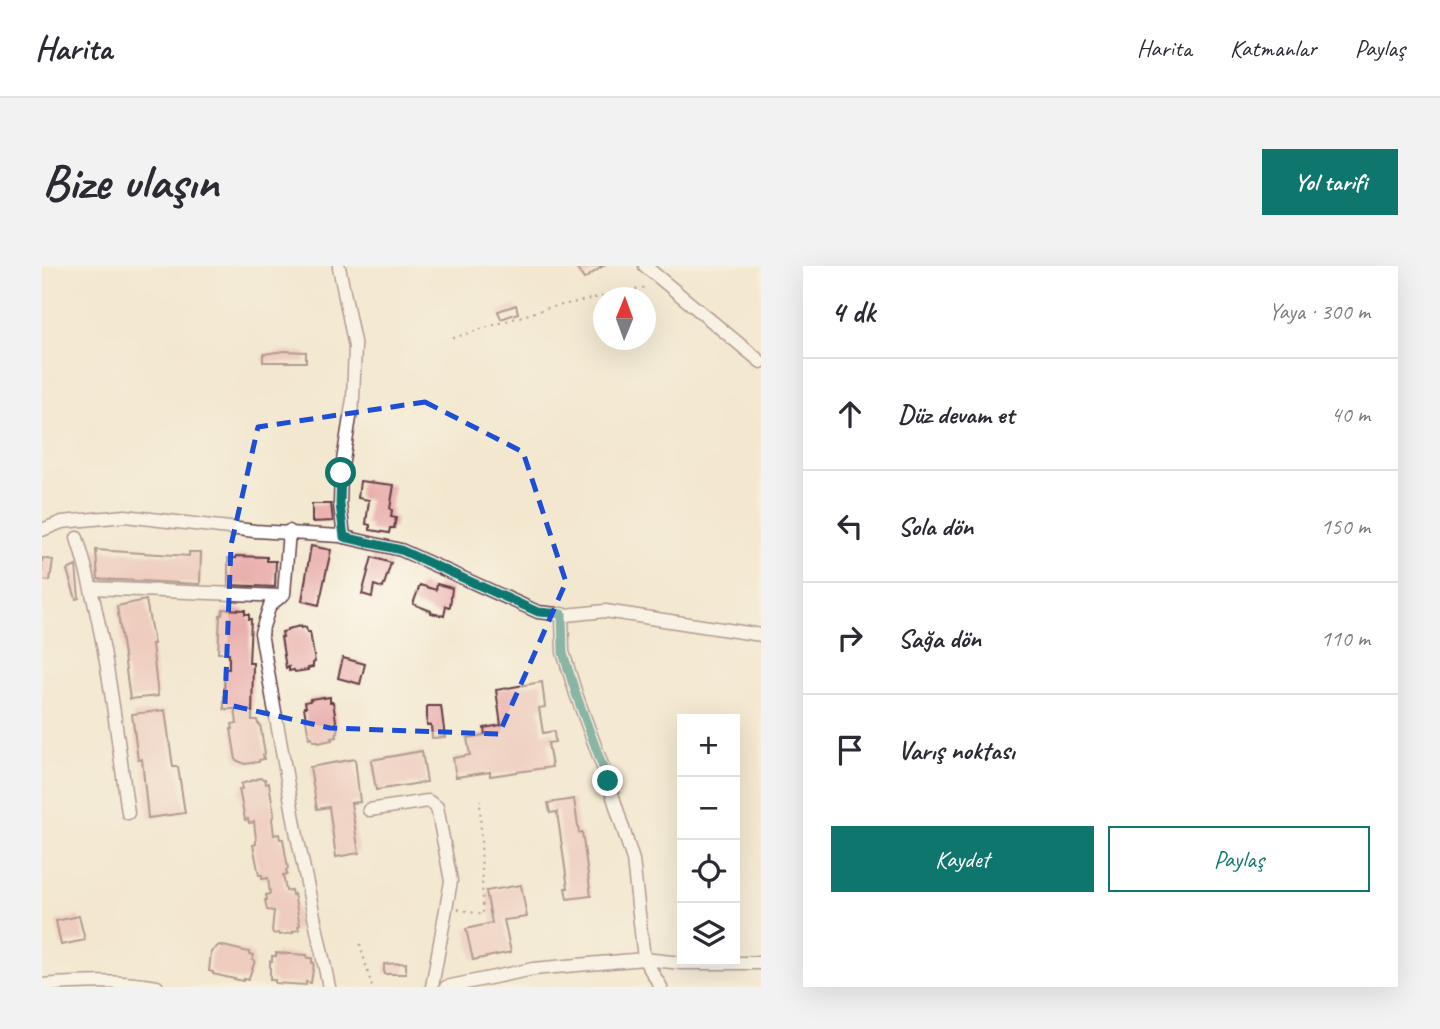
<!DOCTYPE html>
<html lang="tr">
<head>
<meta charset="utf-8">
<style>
	:root { --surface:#fff; --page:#f2f2f3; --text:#2b2b33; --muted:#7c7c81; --line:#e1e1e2; --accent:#0f766e }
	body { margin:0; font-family:Caveat,sans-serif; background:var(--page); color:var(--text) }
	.controls { position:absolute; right:21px; bottom:21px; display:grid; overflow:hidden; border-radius:0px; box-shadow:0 7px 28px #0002 }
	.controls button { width:63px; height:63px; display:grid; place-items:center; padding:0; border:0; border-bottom:2px solid var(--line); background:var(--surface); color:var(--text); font:35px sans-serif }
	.compass { position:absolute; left:551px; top:21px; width:63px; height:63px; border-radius:50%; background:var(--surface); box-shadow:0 7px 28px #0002; rotate:1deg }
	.stop { position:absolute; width:21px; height:21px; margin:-16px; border:5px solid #0f766e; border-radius:50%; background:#fff }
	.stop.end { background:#0f766e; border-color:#fff; box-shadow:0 2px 7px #0008 }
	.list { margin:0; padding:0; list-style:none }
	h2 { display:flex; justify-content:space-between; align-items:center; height:91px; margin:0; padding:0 28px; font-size:30px }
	h2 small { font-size:23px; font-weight:400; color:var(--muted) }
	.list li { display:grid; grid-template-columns:46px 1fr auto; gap:21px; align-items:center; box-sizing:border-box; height:112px; padding:0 28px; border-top:2px solid var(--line) }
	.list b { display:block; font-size:26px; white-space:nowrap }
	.list em { font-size:23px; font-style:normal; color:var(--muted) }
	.actions { display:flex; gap:14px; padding:21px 28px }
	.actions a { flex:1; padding:16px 0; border:2px solid var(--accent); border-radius:0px; text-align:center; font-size:24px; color:var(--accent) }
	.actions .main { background:var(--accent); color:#fff }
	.icon { flex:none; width:38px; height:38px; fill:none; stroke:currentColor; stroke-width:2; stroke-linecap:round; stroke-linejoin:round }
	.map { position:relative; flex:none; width:719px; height:721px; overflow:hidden; border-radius:0px }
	header { display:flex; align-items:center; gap:42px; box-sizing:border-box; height:98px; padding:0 35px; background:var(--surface); border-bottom:2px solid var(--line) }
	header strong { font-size:33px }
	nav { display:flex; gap:38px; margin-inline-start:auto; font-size:24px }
	.intro { display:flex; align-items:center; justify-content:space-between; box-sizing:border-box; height:168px; padding:0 42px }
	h1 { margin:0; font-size:49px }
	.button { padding:18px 32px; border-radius:0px; background:var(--accent); color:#fff; font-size:24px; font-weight:700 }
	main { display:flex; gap:42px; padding:0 42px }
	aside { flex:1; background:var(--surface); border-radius:0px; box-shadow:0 7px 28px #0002 }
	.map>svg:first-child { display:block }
	.building { fill:#e9adab }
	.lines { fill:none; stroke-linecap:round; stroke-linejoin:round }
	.minor-casing { stroke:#633d44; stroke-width:15 }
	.path { stroke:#633d44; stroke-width:2; stroke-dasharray:2 5; stroke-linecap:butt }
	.minor { stroke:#fff; stroke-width:12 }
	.route { stroke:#0f766e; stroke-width:9 }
	.marked { fill:none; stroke:#1d4ed8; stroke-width:5; stroke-dasharray:14 9; stroke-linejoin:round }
</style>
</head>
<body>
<header>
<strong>Harita</strong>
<nav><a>Harita</a><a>Katmanlar</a><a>Paylaş</a></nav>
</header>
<div class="intro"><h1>Bize ulaşın</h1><a class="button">Yol tarifi</a></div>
<main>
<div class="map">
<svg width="719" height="721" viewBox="0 0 719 721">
	<rect width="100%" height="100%" fill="#fbf7ec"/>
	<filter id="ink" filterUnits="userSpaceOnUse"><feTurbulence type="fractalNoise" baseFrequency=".0143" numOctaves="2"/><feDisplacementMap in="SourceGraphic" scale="14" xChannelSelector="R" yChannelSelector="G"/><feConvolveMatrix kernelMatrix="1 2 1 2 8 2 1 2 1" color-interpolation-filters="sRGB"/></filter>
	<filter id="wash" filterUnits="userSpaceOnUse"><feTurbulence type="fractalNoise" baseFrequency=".00686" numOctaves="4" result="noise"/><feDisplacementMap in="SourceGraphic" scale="28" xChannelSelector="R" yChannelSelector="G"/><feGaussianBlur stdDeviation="1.57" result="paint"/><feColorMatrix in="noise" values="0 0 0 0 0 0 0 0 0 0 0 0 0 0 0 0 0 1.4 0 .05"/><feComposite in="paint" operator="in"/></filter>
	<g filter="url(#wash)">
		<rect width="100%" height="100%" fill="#f3e8cf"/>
		<g id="blocks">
			<g class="building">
				<polygon points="533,0 561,0 542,13"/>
				<polygon points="474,39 476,47 459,53 456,45"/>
				<polygon points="242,85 264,86 264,96 221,96 221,88"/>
				<polygon points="318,215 352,219 348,243 350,244 349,251 354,252 352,262 348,262 347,267 328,264 328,259 324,258 327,234 316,232"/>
				<polygon points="270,238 289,238 291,255 270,256"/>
				<polygon points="269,280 289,284 277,339 260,335"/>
				<polygon points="54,284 147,290 147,286 159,286 158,318 56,313"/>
				<polygon points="194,290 225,291 225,295 234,295 233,321 186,319 186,292 194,292"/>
				<polygon points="330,291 349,297 341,322 332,319 330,331 320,328"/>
				<polygon points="0,292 11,294 8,315 0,314"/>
				<polygon points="34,300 37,332 34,333 25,304"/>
				<polygon points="395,318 410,322 408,341 404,340 402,350 389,347 389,345 371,338 378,319 394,324"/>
				<polygon points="104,334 112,378 110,378 116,430 88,433 75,340"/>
				<polygon points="181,343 203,344 203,348 207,348 207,353 209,353 207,397 211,397 210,454 215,454 216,458 218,458 223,488 221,489 222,493 217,494 217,496 203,498 194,494 189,463 191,463 190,458 195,457 193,443 182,443 182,403 187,403 187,387 176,387 178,349 180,349"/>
				<polygon points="259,360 259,362 264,361 265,366 268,366 273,396 271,397 271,401 266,402 266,404 253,406 252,404 247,405 247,401 244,402 239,371 241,371 240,366 245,365 245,363"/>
				<polygon points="301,392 323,398 318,418 296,412"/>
				<polygon points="500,416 503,441 497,442 501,467 512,465 513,476 506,477 510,501 448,510 448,506 414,511 411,492 428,489 425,472 443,469 442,462 459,459 454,424"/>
				<polygon points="282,431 282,432 288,431 288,436 291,436 296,467 294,467 295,471 289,472 290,474 276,477 276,475 271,475 270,471 267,472 262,441 264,441 263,436 268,435 268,433"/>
				<polygon points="385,440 399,440 403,471 390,472 389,459 385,459"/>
				<polygon points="123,444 131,501 136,501 143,547 106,552 100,493 96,494 90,448"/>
				<polygon points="380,485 385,516 334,524 329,494"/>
				<polygon points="313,493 318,536 309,537 317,587 294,591 287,541 275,543 268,501"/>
				<polygon points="218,512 223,513 224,518 227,517 232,548 230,553 232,569 237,568 238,573 241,573 246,603 244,604 245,608 241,609 244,625 249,624 250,629 252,628 258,659 256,660 257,664 251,665 251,667 238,669 237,667 232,668 230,665 232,645 225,644 223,634 225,634 224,629 228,628 226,612 220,613 220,609 217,609 211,579 214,578 214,573 212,556 207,557 206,553 203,554 197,523 200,523 199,518"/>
				<polygon points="532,533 537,567 540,566 549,630 525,633 523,622 526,622 515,546 508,547 506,537"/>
				<polygon points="479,619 485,651 462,654 469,686 431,694 424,663 450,657 444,625"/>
				<polygon points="37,650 43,674 19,679 14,655"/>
				<polygon points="177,679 207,686 207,688 212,689 210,694 213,695 206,714 202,713 201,715 171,708 171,706 167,705 169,686"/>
				<polygon points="234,687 265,689 265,692 270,692 270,697 272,697 269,717 264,716 264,719 233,717 233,714 228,714 228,695 230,695 230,690 234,690"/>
				<polygon points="364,697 364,708 342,708 342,698"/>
			</g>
		</g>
	</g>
	<g filter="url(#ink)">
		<use href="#blocks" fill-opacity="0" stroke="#633d44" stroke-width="2"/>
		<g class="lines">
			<defs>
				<g id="minor">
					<polyline points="603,0 719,96"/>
					<polyline points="297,1 313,81 311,133 299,207 298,238 302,271"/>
					<polyline points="0,264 20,256 83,250 213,265 298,270 359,284 496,346 524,349 563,345 719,369"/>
					<polyline points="247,265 242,328 228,339 219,367 255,570 287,721"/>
					<path d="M 35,272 C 63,362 73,454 86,547"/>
					<polyline points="50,322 239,330"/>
					<polyline points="520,348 521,386 534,428 566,515 591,594 602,693 619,721"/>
					<polyline points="327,544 386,535 395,541 409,615 390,721"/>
					<path d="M 0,719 C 38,716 77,714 115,721"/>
					<polyline points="404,721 491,703 602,693 639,697 719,697"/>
				</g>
			</defs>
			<use href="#minor" class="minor-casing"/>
			<g class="path">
				<polyline points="411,72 506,42 601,22 604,17"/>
				<polyline points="416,643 441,649 438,534"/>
				<polyline points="318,678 330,721"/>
			</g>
			<use href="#minor" class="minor"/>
		</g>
	</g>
	<g class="lines" filter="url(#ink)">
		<polyline class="route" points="299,207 298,238 302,271 359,284 496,346 520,348 521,387 534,428 566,515"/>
	</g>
	<path d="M0 0H719V721H0ZM 383,136 L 481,186 L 524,316 L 457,468 L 288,462 L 183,438 L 189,279 L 216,161 Z" fill="#f3e8cf" fill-opacity=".55" fill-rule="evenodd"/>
	<path class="marked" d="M 383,136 L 481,186 L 524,316 L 457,468 L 288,462 L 183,438 L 189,279 L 216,161 Z"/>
</svg>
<div class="controls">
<button>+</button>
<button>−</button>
<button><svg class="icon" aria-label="locate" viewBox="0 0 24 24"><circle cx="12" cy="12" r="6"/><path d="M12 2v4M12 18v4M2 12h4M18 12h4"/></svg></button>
<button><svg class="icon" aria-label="layers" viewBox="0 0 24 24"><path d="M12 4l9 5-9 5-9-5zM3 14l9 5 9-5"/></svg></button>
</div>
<svg class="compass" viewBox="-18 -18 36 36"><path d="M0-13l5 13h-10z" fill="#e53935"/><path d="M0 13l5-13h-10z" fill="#7c7c81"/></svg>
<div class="stop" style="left:299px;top:207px"></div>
<div class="stop end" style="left:566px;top:515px"></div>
</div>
<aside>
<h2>4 dk<small>Yaya · 300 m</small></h2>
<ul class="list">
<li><svg class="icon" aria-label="ahead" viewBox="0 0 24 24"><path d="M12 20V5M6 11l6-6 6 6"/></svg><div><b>Düz devam et</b></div><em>40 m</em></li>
<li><svg class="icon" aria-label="left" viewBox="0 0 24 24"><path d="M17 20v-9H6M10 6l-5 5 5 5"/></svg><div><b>Sola dön</b></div><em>150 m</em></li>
<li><svg class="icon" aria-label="right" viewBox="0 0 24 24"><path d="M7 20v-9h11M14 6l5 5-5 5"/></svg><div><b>Sağa dön</b></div><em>110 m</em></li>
<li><svg class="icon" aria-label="arrive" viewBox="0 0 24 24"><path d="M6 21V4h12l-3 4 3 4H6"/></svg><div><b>Varış noktası</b></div></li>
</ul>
<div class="actions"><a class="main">Kaydet</a><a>Paylaş</a></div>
</aside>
</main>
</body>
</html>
